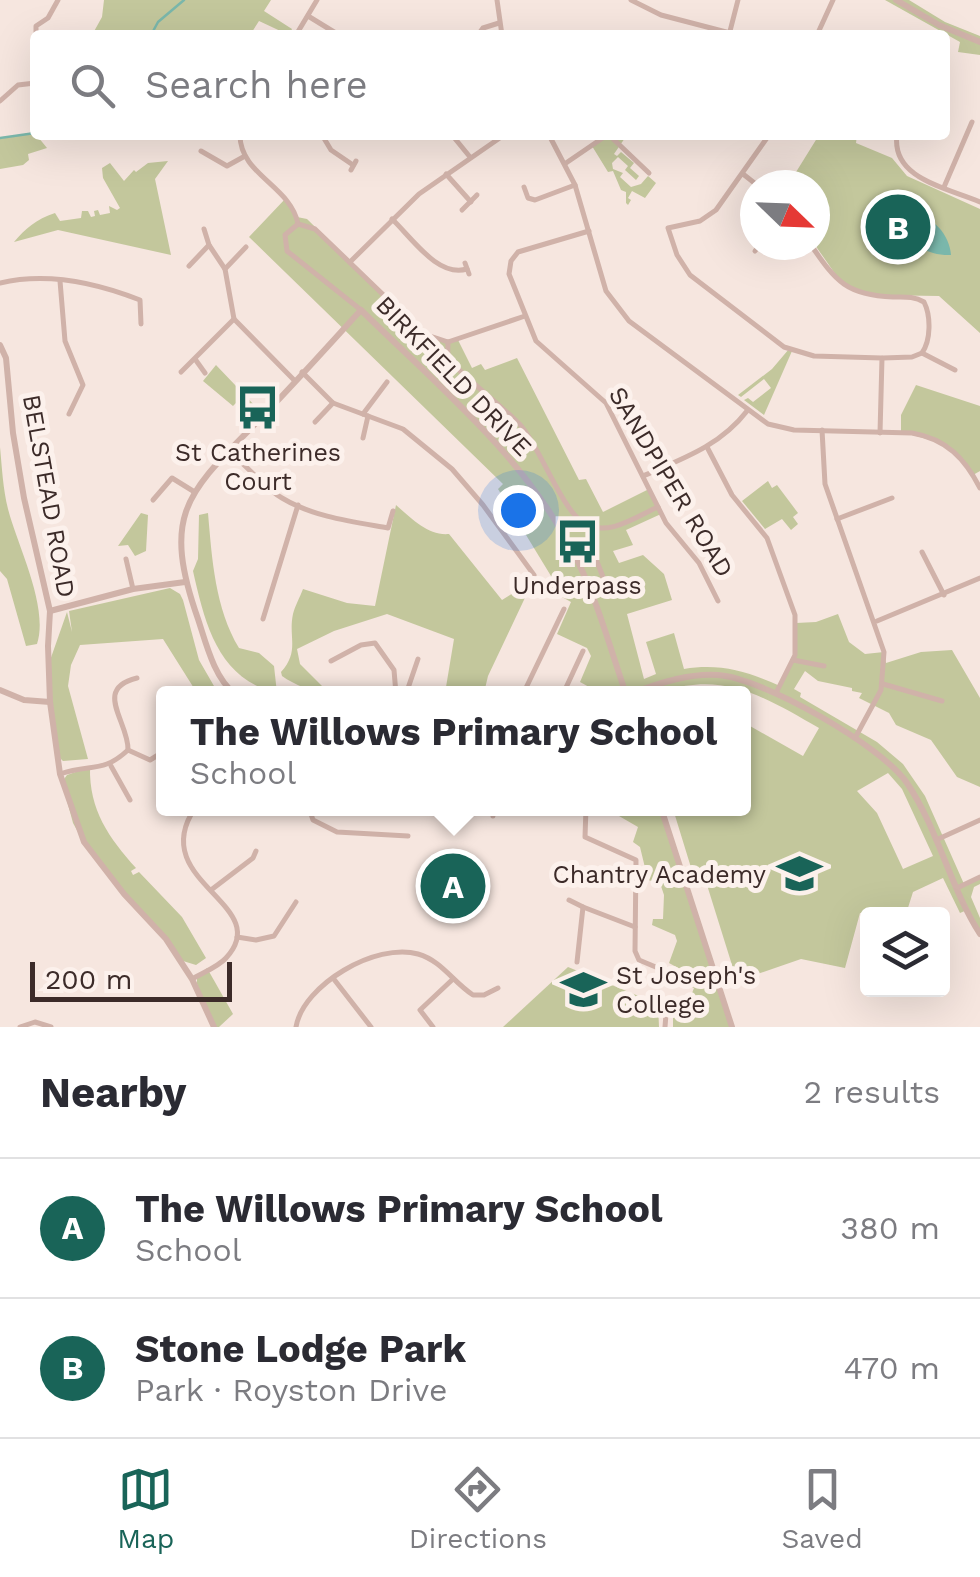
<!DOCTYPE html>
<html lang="en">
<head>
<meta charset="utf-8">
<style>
	:root { --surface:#fff; --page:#f2f2f3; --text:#2b2b33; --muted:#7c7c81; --line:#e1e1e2; --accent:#196458 }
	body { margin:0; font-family:"Work Sans",sans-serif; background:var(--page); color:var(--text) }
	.controls { position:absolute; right:30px; bottom:30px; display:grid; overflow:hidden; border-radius:10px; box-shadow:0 10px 40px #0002 }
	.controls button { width:90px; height:90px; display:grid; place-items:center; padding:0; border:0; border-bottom:2px solid var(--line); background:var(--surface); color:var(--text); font:50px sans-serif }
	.compass { position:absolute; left:740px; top:170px; width:90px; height:90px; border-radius:50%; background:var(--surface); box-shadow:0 10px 40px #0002; rotate:113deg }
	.scale { position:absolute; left:30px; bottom:25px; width:202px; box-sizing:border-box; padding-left:10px; border:5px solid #3c2b29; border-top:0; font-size:28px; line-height:35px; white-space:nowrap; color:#3c2b29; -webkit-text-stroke:8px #fcf1ec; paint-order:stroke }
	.you { position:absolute; left:518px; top:510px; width:35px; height:35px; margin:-25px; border:8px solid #fff; border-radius:50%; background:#1a73e8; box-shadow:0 0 0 15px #1a73e833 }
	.badge { display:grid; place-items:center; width:65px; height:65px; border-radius:50%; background:var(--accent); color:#fff; font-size:32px; font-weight:700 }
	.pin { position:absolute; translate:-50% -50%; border:5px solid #fff; box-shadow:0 2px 10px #0006 }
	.popup { position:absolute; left:156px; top:686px; width:595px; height:130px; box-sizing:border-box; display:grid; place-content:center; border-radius:10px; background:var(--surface); filter:drop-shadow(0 2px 8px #0005); font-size:32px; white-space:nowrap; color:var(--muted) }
	.popup b { font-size:38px; color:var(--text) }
	.popup::after { content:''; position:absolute; left:50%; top:100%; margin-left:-20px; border:20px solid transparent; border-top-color:var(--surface) }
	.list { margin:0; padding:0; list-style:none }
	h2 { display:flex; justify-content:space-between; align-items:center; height:130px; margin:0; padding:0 40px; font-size:42px }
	h2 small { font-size:32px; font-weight:400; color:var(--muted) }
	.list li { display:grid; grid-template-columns:65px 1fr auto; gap:30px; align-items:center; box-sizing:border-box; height:140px; padding:0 40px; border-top:2px solid var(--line) }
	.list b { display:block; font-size:38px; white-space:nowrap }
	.list p { margin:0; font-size:32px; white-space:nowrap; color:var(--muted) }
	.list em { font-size:32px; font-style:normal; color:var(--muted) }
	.icon { flex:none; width:55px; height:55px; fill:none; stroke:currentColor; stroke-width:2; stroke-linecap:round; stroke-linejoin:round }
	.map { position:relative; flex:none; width:980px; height:1027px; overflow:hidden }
	.search { position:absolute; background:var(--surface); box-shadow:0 10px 40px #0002; left:30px; right:30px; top:30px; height:110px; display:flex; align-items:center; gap:25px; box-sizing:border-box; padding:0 35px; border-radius:10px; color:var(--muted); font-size:38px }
	.sheet { height:410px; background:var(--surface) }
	nav { display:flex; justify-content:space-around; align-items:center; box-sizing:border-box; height:140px; border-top:2px solid var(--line); background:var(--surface); font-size:28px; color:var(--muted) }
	nav a { display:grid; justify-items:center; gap:5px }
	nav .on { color:var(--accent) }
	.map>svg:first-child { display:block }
	.green { fill:#c3c79c; fill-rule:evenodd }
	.water { fill:#7ab7ab }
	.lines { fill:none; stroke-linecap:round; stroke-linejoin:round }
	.stream { stroke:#7ab7ab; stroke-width:2.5 }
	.minor { stroke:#d0b2a9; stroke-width:5 }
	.tertiary { stroke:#d0b2a9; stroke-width:6 }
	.labels { text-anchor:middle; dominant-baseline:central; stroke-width:10; stroke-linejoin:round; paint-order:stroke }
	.street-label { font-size:25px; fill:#3c2b29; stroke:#fcf1ec }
	.poi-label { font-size:25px; fill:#3c2b29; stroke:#fcf1ec }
</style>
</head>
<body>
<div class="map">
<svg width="980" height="1027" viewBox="0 0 980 1027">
	<rect width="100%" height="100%" fill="#f6e6df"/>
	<g class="green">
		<polygon points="104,0 271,0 264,11 292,29 289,35 259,21 250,35 92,35 102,17"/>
		<polygon points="885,0 909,0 945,22 980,36 980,55 958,52 960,42"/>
		<polygon points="34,132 47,148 28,154 29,160 23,165 0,169 0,139"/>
		<polygon points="607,135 627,135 614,154 617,156 621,152 634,163 630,168 639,176 636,180 625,170 628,166 618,157 612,163 613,169 623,173 620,177 631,187 641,184 648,176 656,183 645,198 632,191 628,198 631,200 628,205 626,203 626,192 621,190 613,171 608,172 592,146"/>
		<polygon points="819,135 857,135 856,143 892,158 907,176 980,209 980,333 939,296 874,295 851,288 836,275 815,245 815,185 788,185"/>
		<path d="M 168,161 L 155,179 L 171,255 L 58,230 L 14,242 C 25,229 36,219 55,213 L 60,221 L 81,218 L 82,211 L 88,211 L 91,217 L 95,216 L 94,211 L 98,210 L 100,215 L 110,213 L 109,206 L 117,210 L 120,208 L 103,178 L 102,168 L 110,163 L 124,181 L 134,170 L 136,172 L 148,163 Z"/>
		<path d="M 286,198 L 297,217 L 307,219 L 424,334 L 430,339 L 458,340 L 472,368 L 481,364 L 485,370 L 517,358 L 579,480 L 586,479 L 603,512 L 649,489 L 661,514 L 626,530 L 633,545 L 613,551 L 619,563 L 643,555 L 664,574 L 672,600 L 627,614 L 644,679 L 656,674 L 646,642 L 674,633 L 684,669 C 719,663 747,671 780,686 L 795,655 L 796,623 L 816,622 L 838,614 L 849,642 L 865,654 L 884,652 L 886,663 L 921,652 L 952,650 L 980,698 L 980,787 L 957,777 L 931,740 L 896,725 L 889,713 L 859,698 L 862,693 L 852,691 L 852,688 L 818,681 L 805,671 L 794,689 L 801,693 L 800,697 L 877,742 L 903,764 L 925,796 L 964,884 L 980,877 L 980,884 L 974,887 L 971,897 L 980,918 L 980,934 L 967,910 L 960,913 L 943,878 L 913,892 L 906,914 L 860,913 L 845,968 L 801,959 L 737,981 L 707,885 L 697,887 L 673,809 L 743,808 L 743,722 L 803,756 L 819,728 C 768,699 725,671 665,691 L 666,693 L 602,694 L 580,682 L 591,656 L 587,648 L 557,634 L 571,602 L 542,586 L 551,576 L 498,489 L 503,484 L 249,237 ZM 888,773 L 902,789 L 933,856 L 903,869 L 877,813 L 857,791 Z"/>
		<polygon points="789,349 792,351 764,415 744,400 748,398 753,402 771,388 764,379 741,397 738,395 772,369"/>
		<polygon points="216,365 256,407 247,413 237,402 233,406 203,381"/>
		<path d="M 916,385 L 980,406 L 980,471 L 973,475 C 958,447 930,438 901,433 L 901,415 Z"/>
		<path d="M 0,447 C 2,468 3,489 8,509 C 18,547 49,607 37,644 L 26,646 L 7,579 L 0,571 Z"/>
		<polygon points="768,481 772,488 777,485 798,513 793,517 798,524 791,530 782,519 765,529 742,501"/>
		<path d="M 396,505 C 411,518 428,536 449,534 L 502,600 L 529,583 L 531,585 L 488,676 L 484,693 L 445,693 L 454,639 L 387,614 L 334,631 L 297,649 L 300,664 L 328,692 C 313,693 295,685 282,676 L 281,672 C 300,651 288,637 293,614 C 295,606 300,597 303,589 L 347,603 L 375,606 Z"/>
		<polygon points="141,513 148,515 146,551 135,556 128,545 118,546"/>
		<path d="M 208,513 C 212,559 215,608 239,648 L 259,653 L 274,666 L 277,693 C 218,679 205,624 193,571 L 198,559 L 199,515 Z"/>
		<polygon points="170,588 180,594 183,600 199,660 218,693 197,693 163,639 80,645 71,665 68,686 88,759 63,761 57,755 47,669 67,612 72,632 69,611"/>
		<path d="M 90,767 C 89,810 109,838 136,868 L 131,871 L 133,875 L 139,872 L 182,917 L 206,958 L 196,965 L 183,961 L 89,852 L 73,823 L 62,782 L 67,775 Z"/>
		<polygon points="622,809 661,809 732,1027 673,1027 673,1011 686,1009 694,988 676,980 680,969 669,963 677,941 675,935 652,925 653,919 663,919 664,895 660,883 648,880 640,847 633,842 638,827 619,816"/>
		<polygon points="568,967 658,1004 659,1027 503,1027"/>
		<polygon points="207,968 233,1014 219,1027 215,1027 197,984 197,978"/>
	</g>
	<path class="water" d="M 914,213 C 934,218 949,234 951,255 C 930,256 906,245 903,222 Z"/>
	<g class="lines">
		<g class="stream">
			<polyline points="151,35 158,22 184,0"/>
			<polyline points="0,138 35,133"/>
		</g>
		<g class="minor">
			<polyline points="497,0 502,35"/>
			<polyline points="631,0 661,15 730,33"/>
			<polyline points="308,16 339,35"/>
			<polyline points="36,35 36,26 48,18 58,0"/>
			<polyline points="296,35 317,0"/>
			<polyline points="401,35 408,33"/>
			<polyline points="478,35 483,28 499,23"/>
			<polyline points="729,35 738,0"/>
			<polyline points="817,35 833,0"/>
			<polyline points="0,101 18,85 35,83"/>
			<path d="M 240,135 C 240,175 291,186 298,224 L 315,229 L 424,334 L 448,342 C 448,347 447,354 449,358 C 454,370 508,410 522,427 C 541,450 563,512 585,524 C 609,537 637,516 658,507"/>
			<polyline points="322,135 331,150 353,165"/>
			<polyline points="452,135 470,157"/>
			<path d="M 549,135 L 575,185 L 606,291 L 629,321 L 768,424 L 794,430 L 912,433 C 947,439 965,459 980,488"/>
			<polyline points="609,135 649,173"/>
			<polyline points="769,135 716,210 700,221 668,228 677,255 690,275 784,347 814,356 882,358 880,433"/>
			<path d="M 897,135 C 891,179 948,188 980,202"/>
			<polyline points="201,151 227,166 245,156"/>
			<polyline points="566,163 607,135"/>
			<polyline points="351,170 356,161"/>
			<polyline points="446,174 471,202"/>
			<polyline points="743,174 757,185"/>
			<polyline points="524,187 528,198 535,200 575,185"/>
			<polyline points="944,187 972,122"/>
			<polyline points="462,210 477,195"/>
			<path d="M 392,219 C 412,238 438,278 467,269"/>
			<polyline points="298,224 285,235 287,251 361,310"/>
			<polyline points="204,229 209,245 225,269 234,319 294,380"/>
			<polyline points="589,231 518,252 511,261 509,274 536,341 606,403 666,523 699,563 718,601"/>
			<path d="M 811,245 C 836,282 847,295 893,297 C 905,297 914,296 924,302 C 931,316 931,340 922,353"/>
			<polyline points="755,251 760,245"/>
			<polyline points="350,262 419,194 504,135"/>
			<polyline points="465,263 469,274"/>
			<polyline points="189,266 209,245"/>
			<polyline points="225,269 246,247"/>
			<polyline points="60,281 65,341 83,385 69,414"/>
			<path d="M 0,283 C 46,272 97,283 140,300 L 141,324"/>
			<polyline points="448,342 525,316"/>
			<polyline points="883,358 912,357 922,353 955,370"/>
			<polyline points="195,359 205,373"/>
			<polyline points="181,372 234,319"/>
			<polyline points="302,372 333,403 403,429 452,469 483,505 534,575"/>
			<polyline points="363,414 387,382"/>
			<polyline points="315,422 333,403"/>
			<polyline points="822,430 825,484 884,652 881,690 855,738"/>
			<polyline points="363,438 368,416"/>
			<polyline points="707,447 732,495 767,538 795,615 795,655 776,693"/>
			<path d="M 229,452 C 248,466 263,487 282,498 C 313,517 354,522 388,528 L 393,511"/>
			<path d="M 643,476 C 682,459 720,446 747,411"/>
			<polyline points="153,500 172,478 193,491"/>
			<polyline points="837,519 892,498"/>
			<polyline points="593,527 594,554 605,582"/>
			<polyline points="922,552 944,595"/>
			<polyline points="126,559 133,589"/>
			<polyline points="263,619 298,505"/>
			<polyline points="877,621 980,578"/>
			<polyline points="793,660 824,666"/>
			<polyline points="331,661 361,645 375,643 394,670 396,694"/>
			<polyline points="883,684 942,701"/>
			<polyline points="406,694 418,659"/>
			<polyline points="523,694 564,609"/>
			<polyline points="563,694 583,651"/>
			<path d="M 128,750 C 129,722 92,689 137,678"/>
			<polyline points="111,766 130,800"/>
			<path d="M 60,774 C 91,763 102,774 128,750 L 150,760 L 163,752"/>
			<polyline points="309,808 313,820 337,832 408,836"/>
			<polyline points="586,808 585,837 636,860 635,951 639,960 670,973"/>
			<polyline points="493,816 494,808"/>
			<polyline points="936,840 980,820"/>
			<polyline points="957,888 980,877"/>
			<polyline points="211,890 253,858 256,851"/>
			<polyline points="569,900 583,907"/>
			<polyline points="237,937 256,940 274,936 296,902"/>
			<polyline points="577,962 583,907 635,927"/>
			<polyline points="333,978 371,1027"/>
			<path d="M 192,979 C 202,973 218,967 226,958 C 276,904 145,882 195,808"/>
			<polyline points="20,1027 35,1022 51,1027"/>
			<path d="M 296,1027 C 303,985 376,942 418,954 C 442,961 453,982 473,995 L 484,995 L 498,988"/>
			<polyline points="433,1027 420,1010 453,979"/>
			<polyline points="665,1027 666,1014"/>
		</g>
		<g class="tertiary">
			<polyline points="896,0 939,25 980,42"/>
			<polyline points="0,345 6,358 13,433 24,498 50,611 48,646 50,702 60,774 84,842 124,894 166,939 192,979 214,1027"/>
			<polyline points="50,611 133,589 185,582"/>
			<polyline points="0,690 24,700 50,702"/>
			<path d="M 235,694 C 214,678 206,643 198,619 C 160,511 189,492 261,418 C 295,383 328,346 361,310 C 436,384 523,455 572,550 C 596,595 609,645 626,694"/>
			<path d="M 629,694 C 658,684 687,673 718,675 C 763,678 882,746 907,783 C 938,829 950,887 980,934"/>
			<polyline points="661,808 732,1027"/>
		</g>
	</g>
	<defs>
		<symbol id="bus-bare" viewBox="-9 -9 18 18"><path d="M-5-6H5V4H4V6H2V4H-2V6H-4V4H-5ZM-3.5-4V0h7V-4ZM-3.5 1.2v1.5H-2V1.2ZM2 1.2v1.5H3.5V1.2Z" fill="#196458" stroke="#fcf1ec" stroke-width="2.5" paint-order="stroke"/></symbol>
		<symbol id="school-bare" viewBox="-9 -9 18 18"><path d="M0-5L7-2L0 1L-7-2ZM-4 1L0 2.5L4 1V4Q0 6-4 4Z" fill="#196458" stroke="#fcf1ec" stroke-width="2.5" paint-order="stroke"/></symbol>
	</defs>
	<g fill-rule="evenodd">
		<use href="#bus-bare" x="226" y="376" width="63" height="63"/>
		<use href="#bus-bare" x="546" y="510" width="63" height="63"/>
		<use href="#school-bare" x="768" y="842" width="63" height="63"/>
		<use href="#school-bare" x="552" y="958" width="63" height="63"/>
	</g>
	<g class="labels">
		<g class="street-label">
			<text transform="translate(454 376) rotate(46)">BIRKFIELD DRIVE</text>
			<text transform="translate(671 482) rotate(59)">SANDPIPER ROAD</text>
			<text transform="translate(49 496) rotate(80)">BELSTEAD ROAD</text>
		</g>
		<g class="poi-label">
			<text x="258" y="452">St Catherines<tspan x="258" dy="29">Court</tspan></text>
			<text x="577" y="585">Underpass</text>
			<text x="766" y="874" text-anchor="end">Chantry Academy</text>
			<text x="616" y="975" text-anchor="start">St Joseph's<tspan x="616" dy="29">College</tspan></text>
		</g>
	</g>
</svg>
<div class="controls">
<button><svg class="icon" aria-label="layers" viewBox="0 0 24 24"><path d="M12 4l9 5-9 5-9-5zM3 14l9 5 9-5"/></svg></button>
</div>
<svg class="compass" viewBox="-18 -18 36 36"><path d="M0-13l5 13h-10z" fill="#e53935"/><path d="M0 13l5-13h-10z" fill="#7c7c81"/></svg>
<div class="scale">200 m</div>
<div class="you"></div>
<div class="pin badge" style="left:453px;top:886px">A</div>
<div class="popup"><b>The Willows Primary School</b>School</div>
<div class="pin badge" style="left:898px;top:227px">B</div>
<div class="search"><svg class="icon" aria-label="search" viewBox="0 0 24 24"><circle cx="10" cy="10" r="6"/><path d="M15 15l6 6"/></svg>Search here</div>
</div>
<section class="sheet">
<h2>Nearby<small>2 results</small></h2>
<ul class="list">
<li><span class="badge">A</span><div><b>The Willows Primary School</b><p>School</p></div><em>380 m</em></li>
<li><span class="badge">B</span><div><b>Stone Lodge Park</b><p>Park · Royston Drive</p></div><em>470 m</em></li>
</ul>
</section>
<nav>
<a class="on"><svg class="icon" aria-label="map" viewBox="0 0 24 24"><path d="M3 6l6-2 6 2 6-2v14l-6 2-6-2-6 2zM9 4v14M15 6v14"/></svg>Map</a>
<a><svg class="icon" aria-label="directions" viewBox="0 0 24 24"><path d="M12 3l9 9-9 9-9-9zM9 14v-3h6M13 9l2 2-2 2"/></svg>Directions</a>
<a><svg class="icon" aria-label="saved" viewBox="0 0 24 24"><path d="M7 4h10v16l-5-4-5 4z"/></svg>Saved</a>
</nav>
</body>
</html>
